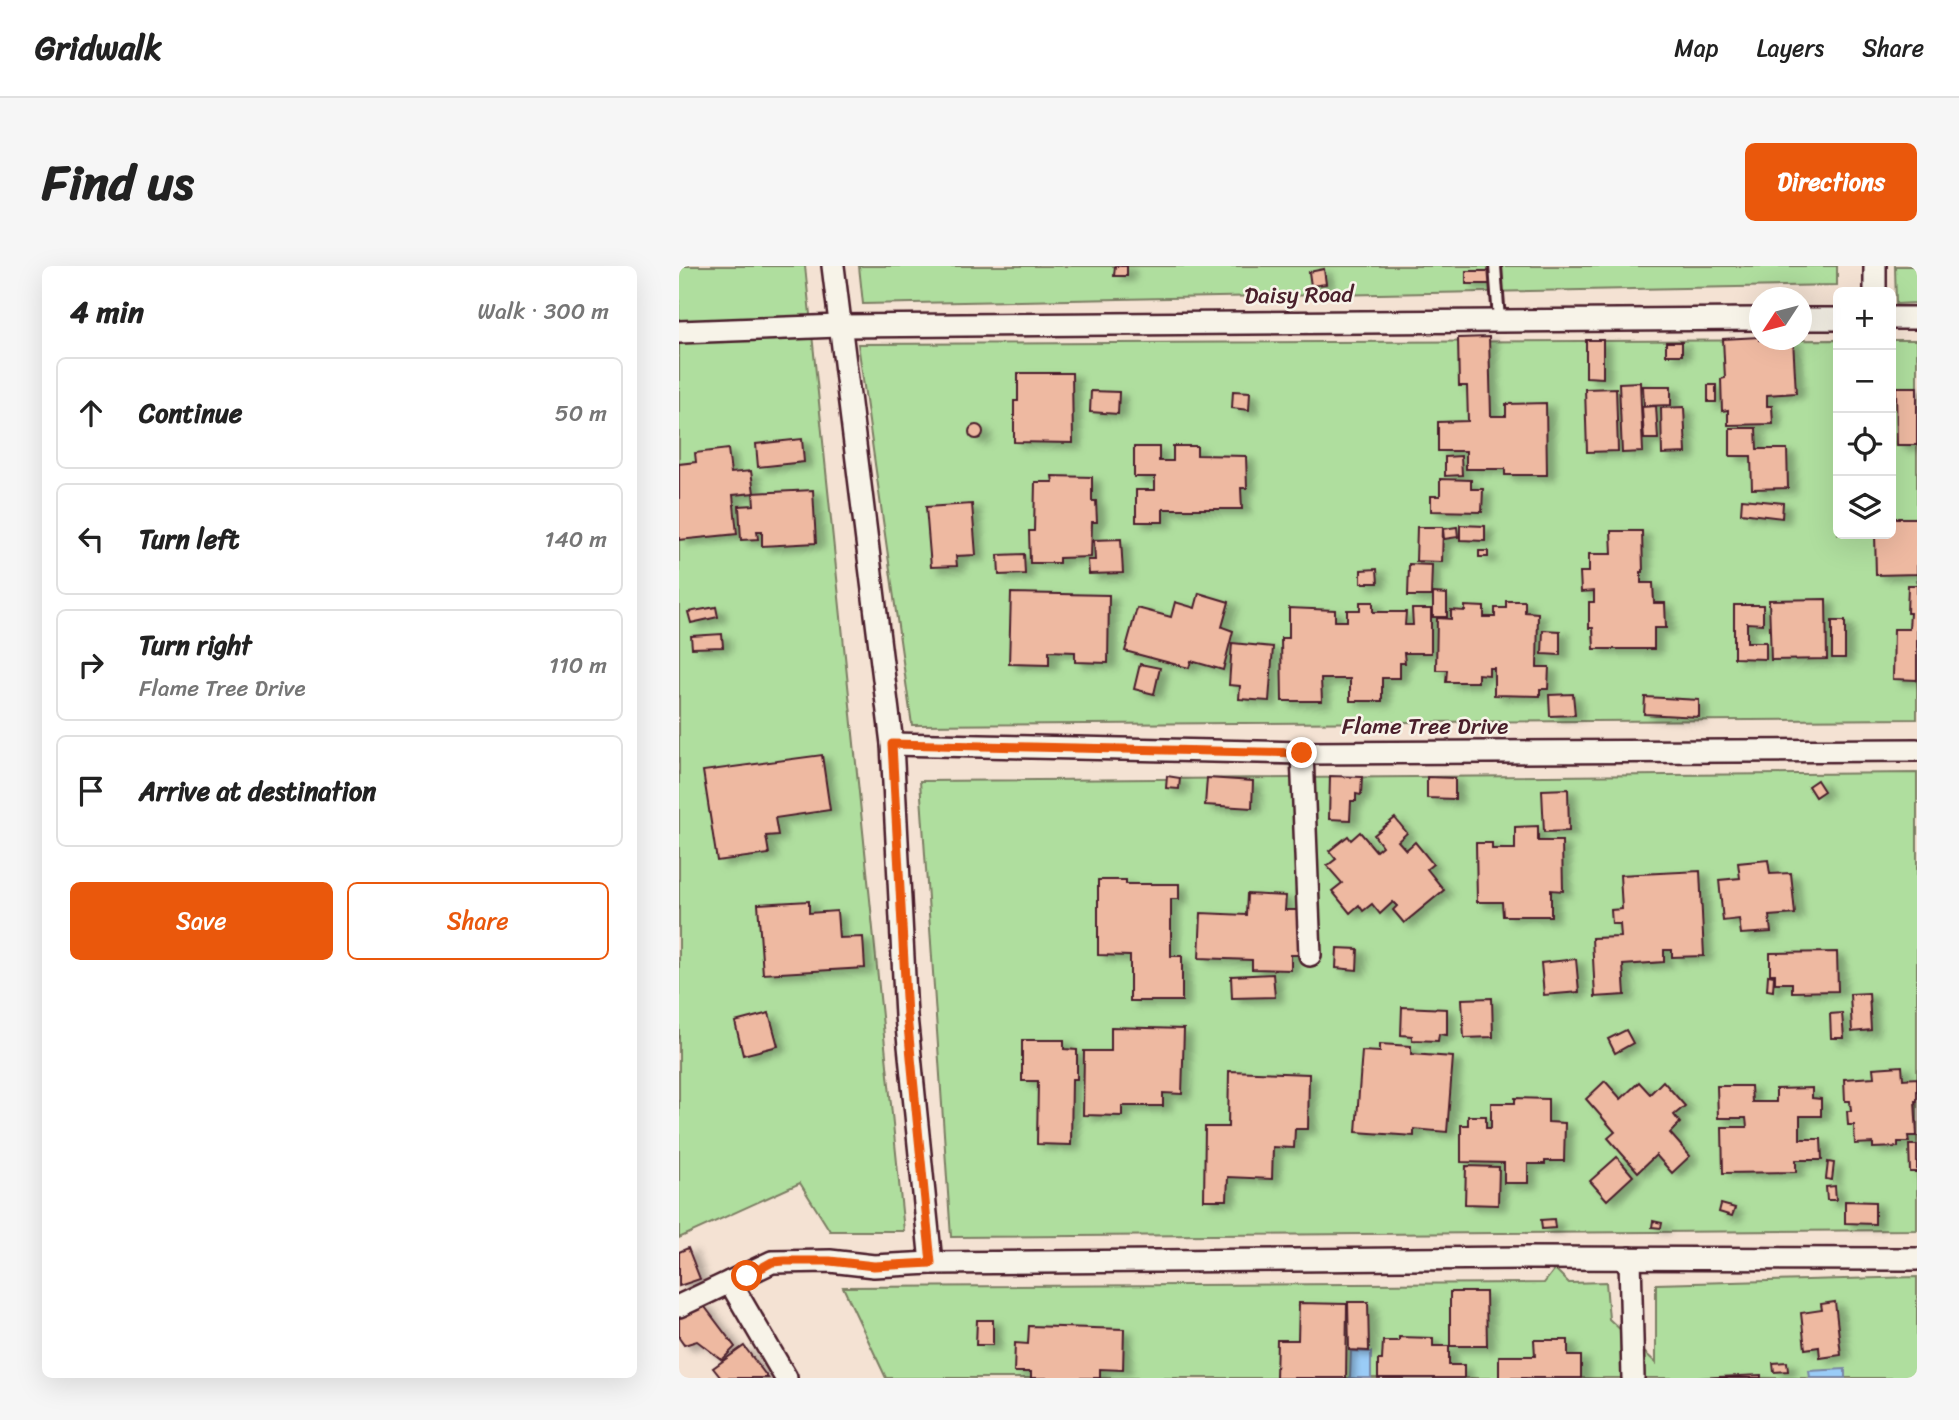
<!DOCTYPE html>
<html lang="en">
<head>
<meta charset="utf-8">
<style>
	:root { --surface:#fff; --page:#f6f6f6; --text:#222; --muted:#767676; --line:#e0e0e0; --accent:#ea580c }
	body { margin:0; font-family:Sriracha,sans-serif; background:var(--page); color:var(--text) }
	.controls { position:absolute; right:21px; top:21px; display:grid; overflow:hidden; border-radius:10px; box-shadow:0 7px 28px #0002 }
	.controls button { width:63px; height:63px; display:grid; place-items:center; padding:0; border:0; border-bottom:2px solid var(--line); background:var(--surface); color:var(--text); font:35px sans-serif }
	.compass { position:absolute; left:1070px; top:21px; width:63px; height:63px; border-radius:50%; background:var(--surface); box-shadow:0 7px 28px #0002; rotate:234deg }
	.stop { position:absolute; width:21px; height:21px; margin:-16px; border:5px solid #ea580c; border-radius:50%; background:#fff }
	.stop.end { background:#ea580c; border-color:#fff; box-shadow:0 2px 7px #0008 }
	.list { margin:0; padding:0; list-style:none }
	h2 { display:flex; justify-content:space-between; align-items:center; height:91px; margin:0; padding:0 28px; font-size:30px }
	h2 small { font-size:23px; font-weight:400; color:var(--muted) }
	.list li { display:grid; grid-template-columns:46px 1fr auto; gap:21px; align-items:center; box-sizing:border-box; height:112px; margin:0 14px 14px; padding:0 14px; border:2px solid var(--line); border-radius:10px }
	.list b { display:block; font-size:26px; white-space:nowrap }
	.list p { margin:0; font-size:23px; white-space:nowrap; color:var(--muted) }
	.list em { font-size:23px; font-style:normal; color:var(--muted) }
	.actions { display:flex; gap:14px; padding:21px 28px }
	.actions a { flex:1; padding:16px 0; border:2px solid var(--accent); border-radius:10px; text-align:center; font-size:24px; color:var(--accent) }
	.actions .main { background:var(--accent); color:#fff }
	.icon { flex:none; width:38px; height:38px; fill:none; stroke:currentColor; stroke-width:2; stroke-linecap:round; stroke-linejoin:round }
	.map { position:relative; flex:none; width:1238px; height:1112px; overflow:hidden; border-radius:10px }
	header { display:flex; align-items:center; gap:42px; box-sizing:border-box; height:98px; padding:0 35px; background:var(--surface); border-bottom:2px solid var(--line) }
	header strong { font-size:33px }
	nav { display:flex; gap:38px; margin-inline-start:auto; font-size:24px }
	.intro { display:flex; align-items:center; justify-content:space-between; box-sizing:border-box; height:168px; padding:0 42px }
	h1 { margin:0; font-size:49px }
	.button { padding:18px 32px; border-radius:10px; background:var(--accent); color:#fff; font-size:24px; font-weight:700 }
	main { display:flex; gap:42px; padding:0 42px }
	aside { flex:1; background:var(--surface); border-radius:10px; box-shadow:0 7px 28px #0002 }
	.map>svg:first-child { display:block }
	.green { fill:#afde9e; stroke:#7c7e64; stroke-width:2 }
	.water { fill:#9accf7; stroke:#7a87a5; stroke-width:2 }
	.building { fill:#eeb9a1; stroke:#4a1f2b; stroke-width:2; filter:url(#shadow) }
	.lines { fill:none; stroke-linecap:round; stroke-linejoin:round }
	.service-casing { stroke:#4a1f2b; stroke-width:16 }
	.minor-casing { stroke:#4a1f2b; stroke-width:26 }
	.service { stroke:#f7f3e8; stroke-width:10 }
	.minor { stroke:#f7f3e8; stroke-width:21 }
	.route { stroke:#ea580c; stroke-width:9 }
	.labels { text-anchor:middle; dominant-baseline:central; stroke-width:5; stroke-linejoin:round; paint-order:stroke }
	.street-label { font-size:23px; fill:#4a1f2b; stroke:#f7f3e8 }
</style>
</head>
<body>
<header>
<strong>Gridwalk</strong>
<nav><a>Map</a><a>Layers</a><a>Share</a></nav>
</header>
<div class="intro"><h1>Find us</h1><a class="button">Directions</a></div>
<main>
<aside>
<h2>4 min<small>Walk · 300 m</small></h2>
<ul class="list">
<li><svg class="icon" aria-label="ahead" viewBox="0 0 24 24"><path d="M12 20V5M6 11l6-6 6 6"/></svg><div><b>Continue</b></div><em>50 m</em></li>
<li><svg class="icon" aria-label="left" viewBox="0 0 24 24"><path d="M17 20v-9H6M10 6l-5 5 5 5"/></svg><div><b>Turn left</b></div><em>140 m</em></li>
<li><svg class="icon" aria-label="right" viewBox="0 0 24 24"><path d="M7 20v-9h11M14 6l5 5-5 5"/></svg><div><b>Turn right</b><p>Flame Tree Drive</p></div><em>110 m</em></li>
<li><svg class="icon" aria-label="arrive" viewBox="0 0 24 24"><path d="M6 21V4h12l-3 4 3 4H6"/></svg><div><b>Arrive at destination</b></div></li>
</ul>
<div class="actions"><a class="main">Save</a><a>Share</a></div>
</aside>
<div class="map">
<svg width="1238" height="1112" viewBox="0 0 1238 1112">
	<defs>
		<filter id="shadow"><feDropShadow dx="8" dy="4.5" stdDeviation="3.5" flood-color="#0004"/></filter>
	</defs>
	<rect width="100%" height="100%" fill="#f4e2d3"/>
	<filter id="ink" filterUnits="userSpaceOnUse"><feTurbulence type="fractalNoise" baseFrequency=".0143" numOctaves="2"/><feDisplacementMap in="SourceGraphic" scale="14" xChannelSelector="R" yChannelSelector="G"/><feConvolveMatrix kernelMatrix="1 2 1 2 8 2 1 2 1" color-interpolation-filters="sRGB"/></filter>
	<g filter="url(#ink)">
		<g class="green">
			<polygon points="0,0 126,0 225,965 151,965 121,917 0,972"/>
			<polygon points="180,0 1158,0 1158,19 184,38"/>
			<polygon points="1216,0 1238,0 1238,37 1217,38"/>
			<polygon points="1159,74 1159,268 1212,268 1212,74 1238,74 1238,453 233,459 179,78"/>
			<polygon points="1238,507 1238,964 272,971 241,515"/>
			<polygon points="876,1003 890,1017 927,1016 930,1053 977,1097 977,1018 1238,1011 1238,1112 207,1112 164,1021 865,1017"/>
		</g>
		<g class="water">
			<polygon points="672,1085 692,1086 692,1112 671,1112"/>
			<polygon points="1166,1103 1166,1112 1131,1112 1130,1105"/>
		</g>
		<g class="building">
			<polygon points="436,0 448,0 448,10 435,10"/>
			<polygon points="645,3 647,18 632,20 630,6"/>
			<rect x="787" y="5" width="24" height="13"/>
			<polygon points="810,71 812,150 827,150 827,138 867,137 868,209 826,209 826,203 787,203 787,185 759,185 759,156 789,155 788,120 780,120 779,72"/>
			<polygon points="1080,71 1080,74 1114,74 1117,127 1088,129 1088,140 1093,140 1094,158 1049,159 1049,144 1043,145 1042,113 1046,112 1044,73"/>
			<polygon points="907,74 924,74 924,112 907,111"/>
			<rect x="987" y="76" width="16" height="13"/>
			<polygon points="339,107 393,107 394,177 335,176 335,135 339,135"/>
			<polygon points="961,116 964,186 943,187 940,117"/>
			<rect x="1029" y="119" width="8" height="17"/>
			<polygon points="964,120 992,120 992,139 965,140"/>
			<polygon points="1217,121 1238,121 1238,179 1218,179"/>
			<polygon points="937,122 939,185 908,186 906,123"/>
			<polygon points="412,125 440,126 439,148 411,146"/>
			<polygon points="554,125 571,126 570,144 553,142"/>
			<polygon points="977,140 979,173 965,173 963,141"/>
			<polygon points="1005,141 1007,187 983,188 982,142"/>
			<circle cx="297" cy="166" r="7"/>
			<polygon points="1051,162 1077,162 1078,183 1108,183 1109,222 1073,223 1072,190 1051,190"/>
			<polygon points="123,173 125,196 79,201 77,178"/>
			<polygon points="494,180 518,180 518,189 567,190 568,222 562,222 563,243 484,243 484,256 457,256 457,224 476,224 476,211 455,211 455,181 480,181 480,195 494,195"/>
			<polygon points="49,183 52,207 72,205 73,212 75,227 54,229 58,268 0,274 0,198 17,196 16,187"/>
			<polygon points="782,190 783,209 766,210 766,191"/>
			<polygon points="373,210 413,211 413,235 417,235 418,256 413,256 412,291 380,292 380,297 351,297 350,265 355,265 356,216 374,216"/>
			<polygon points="761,213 792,214 792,223 804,223 803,246 752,245 752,230 761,230"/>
			<polygon points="134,224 137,277 83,280 83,265 78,265 79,273 62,274 60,240 75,239 74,227"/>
			<polygon points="1063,233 1104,237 1103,252 1062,247"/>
			<polygon points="293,238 297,289 277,290 278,300 252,301 247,241"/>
			<polygon points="1212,252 1238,252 1238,308 1197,309 1196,268 1212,268"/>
			<polygon points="781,259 806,260 806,275 781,274"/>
			<polygon points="738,261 764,261 763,296 737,295"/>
			<polygon points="778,261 779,271 765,273 764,263"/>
			<polygon points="932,265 963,265 964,306 962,306 962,317 974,317 975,337 986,337 987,362 975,362 975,383 915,383 914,362 910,362 910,336 915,336 915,325 902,326 901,306 910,306 910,288 933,288"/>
			<polygon points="442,273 444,307 410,308 409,294 416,294 415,274"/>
			<rect x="800" y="285" width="9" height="6"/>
			<polygon points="345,288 346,308 320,309 319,289"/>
			<polygon points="730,298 753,299 752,330 729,330"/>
			<polygon points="698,303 699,317 682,317 682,304"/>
			<polygon points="1229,319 1238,319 1238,414 1214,413 1215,363 1230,363 1231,347 1228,347"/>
			<polygon points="332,327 430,329 429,397 396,396 396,386 370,385 370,399 330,398"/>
			<polygon points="520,327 550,336 543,361 554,365 544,404 512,395 510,402 446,385 458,342 492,351 496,336 516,342"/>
			<polygon points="754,327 768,328 768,351 754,351"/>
			<polygon points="1147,333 1148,393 1092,394 1090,334"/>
			<polygon points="827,335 846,335 846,346 859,347 858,401 870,401 869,423 861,423 861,430 815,429 815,402 810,402 810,409 799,408 799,416 767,416 768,404 757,404 758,352 772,353 772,344 786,345 786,340 805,341 805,351 816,351 816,342 827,342"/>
			<polygon points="681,336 694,336 694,346 727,346 726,359 734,359 733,343 752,343 752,387 725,387 726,397 721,397 721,412 703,412 703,435 671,435 671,413 642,413 643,435 603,435 602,372 610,372 610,342 656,344 656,355 668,355 668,344 681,344"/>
			<polygon points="1055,339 1084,339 1084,358 1068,357 1068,376 1087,376 1087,393 1055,392"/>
			<polygon points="37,341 39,351 12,357 9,346"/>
			<rect x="1153" y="355" width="13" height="37"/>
			<polygon points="864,364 881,365 881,389 863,388"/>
			<polygon points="43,368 44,381 13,382 12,370"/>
			<polygon points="553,377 594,381 590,435 560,433 561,420 550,419"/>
			<polygon points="461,398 481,402 475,428 455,423"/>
			<polygon points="894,428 896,449 871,450 870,429"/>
			<polygon points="966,431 1020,434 1020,451 965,448"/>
			<polygon points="143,489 151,544 96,552 99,569 87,570 90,588 38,595 24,505"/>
			<polygon points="488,510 501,512 500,523 487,522"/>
			<polygon points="651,510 683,511 682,529 677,528 677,535 672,535 671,554 650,553"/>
			<polygon points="748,511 776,512 776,533 748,532"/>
			<polygon points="528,512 574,515 573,542 526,539"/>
			<polygon points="1138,514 1145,525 1136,531 1129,520"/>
			<polygon points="889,523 890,565 865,566 863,524"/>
			<polygon points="716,552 728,567 719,575 727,584 736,576 754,598 748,603 765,624 725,657 714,644 718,640 714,636 701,648 693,638 684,645 680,639 671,647 653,625 663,617 648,600 657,593 650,585 669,570 672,574 681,566 697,585 703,580 695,569"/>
			<polygon points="859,560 859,575 883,575 884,625 872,624 872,650 824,650 823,636 798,636 797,577 813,577 813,583 836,583 836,561"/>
			<polygon points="1089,594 1091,608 1112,607 1116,648 1090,650 1092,666 1062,668 1060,653 1044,655 1040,614 1061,612 1059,597"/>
			<polygon points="1021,605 1025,690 993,691 993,684 985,684 985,696 944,699 946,729 916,731 913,672 942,671 941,658 933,658 932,644 943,643 941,609"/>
			<polygon points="419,614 447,614 447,618 500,618 500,633 492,633 492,690 503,690 503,735 451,735 451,690 419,689"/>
			<polygon points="568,628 607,630 606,644 627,644 625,689 612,689 612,704 573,703 573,694 520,692 522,647 567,649"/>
			<polygon points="130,635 130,647 158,645 160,672 184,671 186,702 84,708 79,638"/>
			<polygon points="658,682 679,683 678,704 657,702"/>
			<polygon points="1158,686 1159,725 1113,726 1113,717 1096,717 1096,708 1091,708 1091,687"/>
			<polygon points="897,693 900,726 865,729 862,697"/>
			<polygon points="594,708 596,731 553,732 552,710"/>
			<polygon points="1089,709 1095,710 1094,725 1088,724"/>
			<polygon points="1190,727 1192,764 1173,766 1171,728"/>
			<polygon points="813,732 814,771 785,772 783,733"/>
			<polygon points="723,741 768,743 768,769 760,768 759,775 733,774 733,770 722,769"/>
			<polygon points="90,747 99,780 64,789 56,756"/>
			<polygon points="1163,747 1165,772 1152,772 1151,748"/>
			<polygon points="432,761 505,763 503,828 484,827 484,840 443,840 443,850 404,849 405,785 432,785"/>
			<polygon points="947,764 954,777 936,787 929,773"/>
			<polygon points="343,774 385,774 385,783 398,784 398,813 393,813 392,879 358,878 359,815 343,815"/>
			<polygon points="701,778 732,780 732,788 774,791 768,866 735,863 735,870 677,866 683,785 701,786"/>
			<polygon points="1223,800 1224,813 1238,812 1238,835 1236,835 1238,870 1229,870 1230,876 1219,876 1219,881 1194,882 1194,877 1176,878 1175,859 1169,859 1168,845 1172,845 1171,835 1166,835 1165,813 1195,811 1194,802"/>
			<polygon points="550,805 630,808 629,863 616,863 615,882 594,881 593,913 549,911 548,934 525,934 526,861 549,861"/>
			<polygon points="926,815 942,833 960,816 971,828 984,815 1006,840 995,849 1001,857 991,867 1011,890 993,907 977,889 959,906 929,872 936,866 907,833"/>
			<polygon points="1038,820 1072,820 1073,836 1097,836 1097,823 1133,822 1133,832 1142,833 1142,850 1121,850 1121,873 1142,873 1143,894 1117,894 1117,906 1044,907 1043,861 1068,861 1067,852 1039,852"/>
			<polygon points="836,832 869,833 869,856 886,857 885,895 866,895 866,898 849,898 849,917 825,917 825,897 782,896 782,859 789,859 789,850 807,850 807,862 812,862 812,837 836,837"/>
			<polygon points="1230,879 1238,879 1238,906 1231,906"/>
			<polygon points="938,891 954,910 928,934 911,915"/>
			<polygon points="1149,896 1155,897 1153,914 1147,913"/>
			<polygon points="787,900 820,901 819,939 786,938"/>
			<polygon points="1156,920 1157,934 1148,934 1147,921"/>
			<polygon points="1166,935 1196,936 1196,958 1166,957"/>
			<polygon points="1042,938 1056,942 1053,950 1040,946"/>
			<polygon points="875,953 876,962 863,963 862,954"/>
			<polygon points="974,955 983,957 982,962 973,961"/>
			<polygon points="9,982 21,1013 0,1020 0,986"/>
			<polygon points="771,1026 807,1026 808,1080 771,1080"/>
			<polygon points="669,1036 689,1036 690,1085 670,1084"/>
			<polygon points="1156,1036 1162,1089 1141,1092 1140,1081 1126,1083 1122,1047 1143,1044 1142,1038"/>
			<polygon points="23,1037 56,1081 43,1094 18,1075 5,1079 0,1072 0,1047"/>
			<polygon points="620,1037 668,1038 667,1112 597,1112 598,1074 619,1074"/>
			<polygon points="298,1054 314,1054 314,1079 297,1079"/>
			<polygon points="350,1060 445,1063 444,1104 421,1103 421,1112 352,1112 352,1106 335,1106 336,1077 349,1078"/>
			<polygon points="720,1071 754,1072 754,1080 770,1080 770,1099 785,1099 785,1112 699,1112 699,1094 703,1094 704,1075 720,1075"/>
			<polygon points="855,1074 889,1074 889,1090 902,1090 902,1112 820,1112 820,1090 856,1090"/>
			<polygon points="65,1080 89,1112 42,1112 34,1102"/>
			<polygon points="1108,1096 1109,1105 1095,1106 1094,1097"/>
			<polygon points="1082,1109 1082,1112 1018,1112"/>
		</g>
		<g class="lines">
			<defs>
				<polyline id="service" points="816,0 820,54"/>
				<g id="minor">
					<polyline points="154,0 213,478 227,750 252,997"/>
					<polyline points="1196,0 1196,26"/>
					<polyline points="1212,52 1238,52"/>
					<polyline points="1122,53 1159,53"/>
					<polyline points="0,66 160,60 1080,53"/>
					<polyline points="213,478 623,487 1238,484"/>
					<polyline points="623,487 631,689"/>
					<polyline points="951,992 954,1112"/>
					<polyline points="51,1016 107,1112"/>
					<polyline points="0,1040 93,996 151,995 195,1000 252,997 844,992 1238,993"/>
				</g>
			</defs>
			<use href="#service" class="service-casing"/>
			<use href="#minor" class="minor-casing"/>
			<use href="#service" class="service"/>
			<use href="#minor" class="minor"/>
		</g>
	</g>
	<g class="lines" filter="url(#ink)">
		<polyline class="route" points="68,1010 93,996 106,995 151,995 195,1000 252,997 228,750 213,478 623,487"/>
	</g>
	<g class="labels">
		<g class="street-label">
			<text transform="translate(620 29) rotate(-1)">Daisy Road</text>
			<text x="746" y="460">Flame Tree Drive</text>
		</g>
	</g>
</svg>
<div class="controls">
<button>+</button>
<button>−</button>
<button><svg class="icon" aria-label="locate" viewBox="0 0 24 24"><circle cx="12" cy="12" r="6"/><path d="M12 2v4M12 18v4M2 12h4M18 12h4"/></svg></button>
<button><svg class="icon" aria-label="layers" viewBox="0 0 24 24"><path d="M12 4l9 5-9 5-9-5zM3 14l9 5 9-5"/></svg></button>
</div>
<svg class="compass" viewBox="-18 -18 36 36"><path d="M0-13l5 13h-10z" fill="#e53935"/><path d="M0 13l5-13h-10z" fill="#767676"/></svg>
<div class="stop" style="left:68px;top:1010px"></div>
<div class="stop end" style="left:623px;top:487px"></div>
</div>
</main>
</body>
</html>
